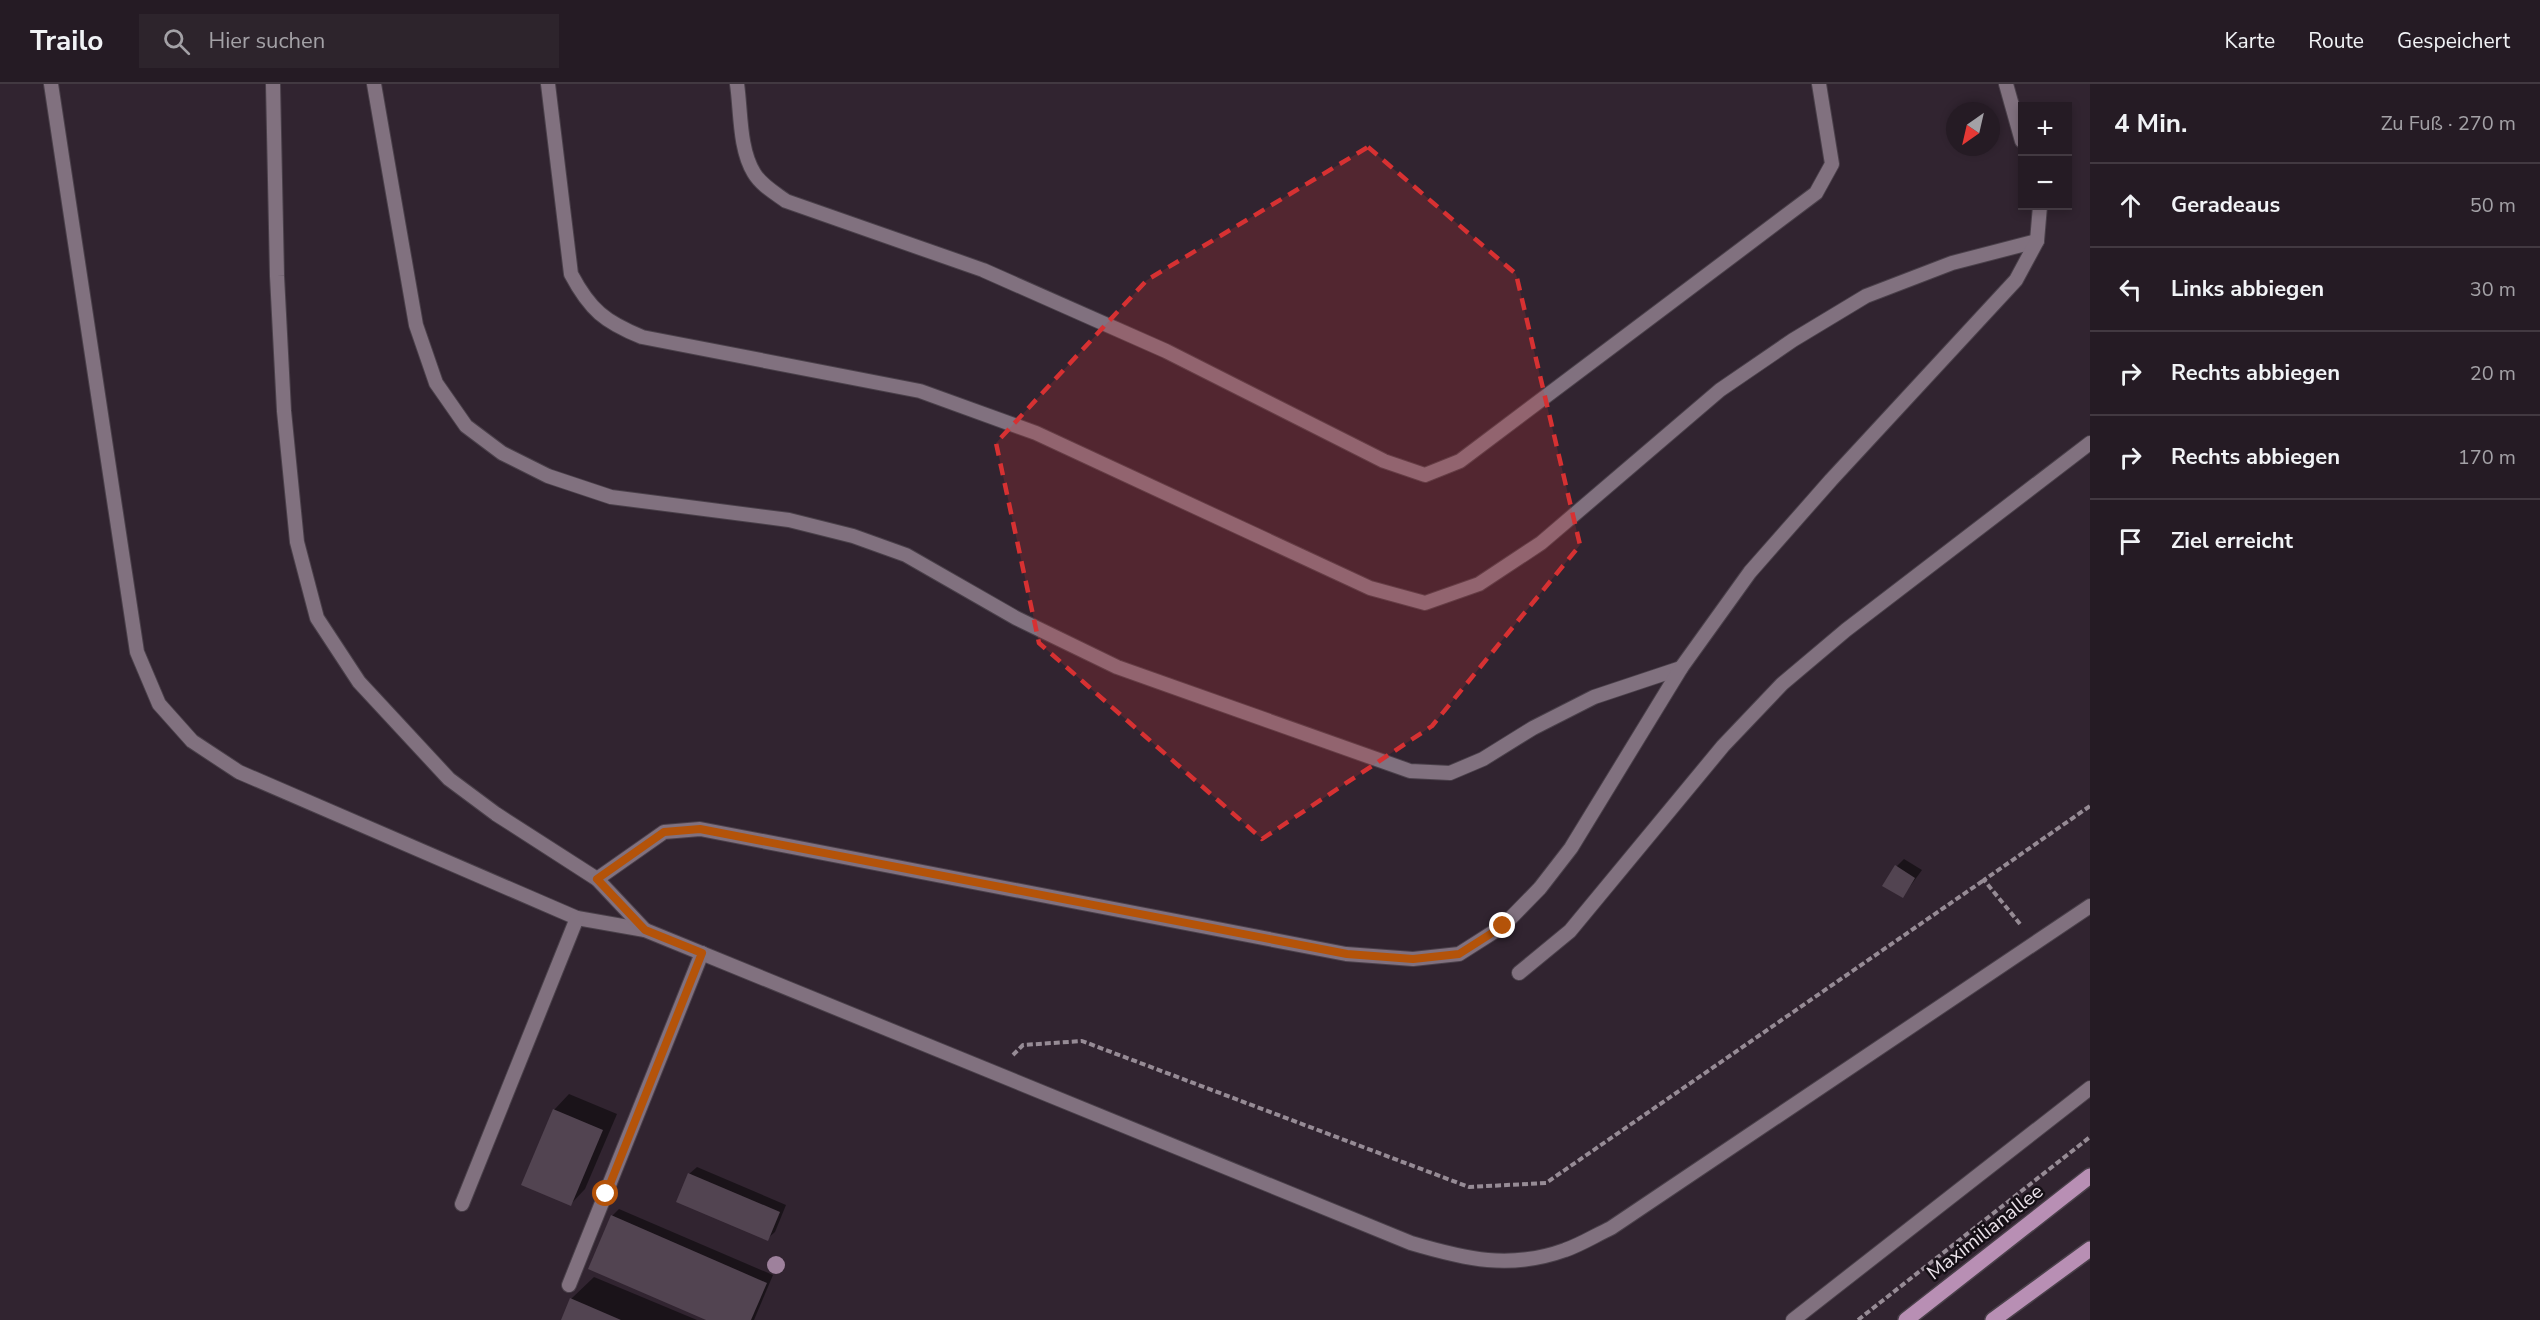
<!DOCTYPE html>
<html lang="de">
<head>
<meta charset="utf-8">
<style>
	:root { --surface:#251b24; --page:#2d242c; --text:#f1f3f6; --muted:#a3a1a6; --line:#423941 }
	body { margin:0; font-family:"Nunito Sans",sans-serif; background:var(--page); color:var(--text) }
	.controls { position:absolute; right:18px; top:18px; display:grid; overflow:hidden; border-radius:0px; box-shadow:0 3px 9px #0003 }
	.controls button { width:54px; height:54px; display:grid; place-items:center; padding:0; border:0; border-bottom:2px solid var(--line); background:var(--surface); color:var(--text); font:30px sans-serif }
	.compass { position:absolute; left:1946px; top:18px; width:54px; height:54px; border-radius:50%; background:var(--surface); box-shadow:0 3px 9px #0003; rotate:214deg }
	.stop { position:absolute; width:18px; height:18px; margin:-14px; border:4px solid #b45309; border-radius:50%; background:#fff }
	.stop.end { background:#b45309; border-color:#fff; box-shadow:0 2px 6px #0008 }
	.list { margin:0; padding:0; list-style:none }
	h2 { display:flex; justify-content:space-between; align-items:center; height:78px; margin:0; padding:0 24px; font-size:26px }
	h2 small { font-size:20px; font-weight:400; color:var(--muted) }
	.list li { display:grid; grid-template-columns:39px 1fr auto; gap:18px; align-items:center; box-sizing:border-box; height:84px; padding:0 24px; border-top:2px solid var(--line) }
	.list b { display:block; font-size:22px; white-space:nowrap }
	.list em { font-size:20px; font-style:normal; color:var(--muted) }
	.icon { flex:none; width:33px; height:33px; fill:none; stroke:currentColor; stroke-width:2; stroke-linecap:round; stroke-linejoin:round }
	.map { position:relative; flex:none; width:2090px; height:1236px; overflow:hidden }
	header { display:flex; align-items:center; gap:36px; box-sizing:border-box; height:84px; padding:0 30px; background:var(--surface); border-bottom:2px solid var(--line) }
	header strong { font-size:28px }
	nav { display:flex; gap:33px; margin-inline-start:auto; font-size:21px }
	.search { width:420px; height:54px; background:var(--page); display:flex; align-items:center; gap:15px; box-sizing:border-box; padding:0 21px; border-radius:0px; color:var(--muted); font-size:22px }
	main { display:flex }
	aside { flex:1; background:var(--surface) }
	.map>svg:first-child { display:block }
	.shadow { fill:#0007 }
	.building { fill:#524451 }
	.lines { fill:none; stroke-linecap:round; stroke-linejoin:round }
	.lane-casing { stroke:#4a404a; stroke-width:16 }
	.primary-casing { stroke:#4a404a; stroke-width:18 }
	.path { stroke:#968b95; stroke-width:4; stroke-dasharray:6 3; stroke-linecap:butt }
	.lane { stroke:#81717f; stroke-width:14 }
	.primary { stroke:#b88fb4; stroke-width:15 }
	.tree { fill:#9e819c }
	.route { stroke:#b45309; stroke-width:8 }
	.marked { fill:#d73132; fill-opacity:0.2; stroke:#d73132; stroke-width:4.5; stroke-dasharray:12 8; stroke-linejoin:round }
	.labels { text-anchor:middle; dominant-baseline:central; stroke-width:5; stroke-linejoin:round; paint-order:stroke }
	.street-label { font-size:20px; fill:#eae1e9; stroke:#150f15 }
</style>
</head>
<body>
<header>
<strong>Trailo</strong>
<div class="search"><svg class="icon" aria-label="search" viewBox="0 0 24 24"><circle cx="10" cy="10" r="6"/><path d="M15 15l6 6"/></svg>Hier suchen</div>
<nav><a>Karte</a><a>Route</a><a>Gespeichert</a></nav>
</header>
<main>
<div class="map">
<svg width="2090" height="1236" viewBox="0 0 2090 1236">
	<rect width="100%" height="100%" fill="#312430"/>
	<g class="shadow">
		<polygon points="1904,775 1922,786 1903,812 1897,782"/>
		<polygon points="569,1010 617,1030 585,1105 570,1121 554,1026"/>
		<polygon points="697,1083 786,1121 775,1148 767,1155 689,1090"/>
		<polygon points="619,1125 773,1191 754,1236 709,1236 612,1132"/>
		<polygon points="594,1193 697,1236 563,1236 571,1215"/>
	</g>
	<g class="building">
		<polygon points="1895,781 1915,794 1903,814 1882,802"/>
		<polygon points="553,1025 603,1046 571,1122 521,1101"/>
		<polygon points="688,1089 780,1128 768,1157 676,1118"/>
		<polygon points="611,1131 767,1199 751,1236 706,1236 588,1185"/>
		<polygon points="570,1214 621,1236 561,1236"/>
	</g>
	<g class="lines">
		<defs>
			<g id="lane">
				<path d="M 51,0 L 137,568 L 159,620 L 192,657 L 239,688 L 577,834 L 645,846 L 1411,1159 C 1465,1175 1510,1186 1565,1166 C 1580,1161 1596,1151 1611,1144 L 2090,822"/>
				<polyline points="273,0 277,192 284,327 297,458 317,534 359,598 449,695 496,730 597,795 645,846"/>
				<polyline points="374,0 416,241 436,299 466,342 502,369 548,392 611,413 789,436 853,452 906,471 1016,534 1117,583 1410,687 1450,689 1483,675 1533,644 1594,613 1681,584"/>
				<path d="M 548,0 L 571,190 C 590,226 605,238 642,253 L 920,307 L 1036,349 L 1370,504 L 1425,519 L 1479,500 L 1541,459 L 1720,306 L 1793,256 L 1866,212 L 1952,179 L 2037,157"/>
				<path d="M 737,0 C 741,27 739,65 754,89 C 761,101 775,109 786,117 L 983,186 L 1166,267 L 1384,377 L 1425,391 L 1460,377 L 1816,109 L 1832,80 L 1819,0"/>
				<polyline points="2006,0 2022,57"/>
				<polyline points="597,795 664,748 700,745 1346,870 1413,875 1459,870 1503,842 1540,804 1571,764 1681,584 1750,488 1831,396 2016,196 2037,157 2040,122"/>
				<polyline points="1519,889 1570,847 1723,662 1782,600 1846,546 2090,359"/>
				<polyline points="462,1120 577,834"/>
				<polyline points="569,1201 702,869"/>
				<polyline points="1793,1236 2090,1004"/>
			</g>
			<g id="primary">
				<polyline points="1906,1236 2090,1092"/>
				<polyline points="1993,1236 2090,1165"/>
			</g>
		</defs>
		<use href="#lane" class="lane-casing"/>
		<use href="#primary" class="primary-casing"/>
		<g class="path">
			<polyline points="2020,840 1984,796 2090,722"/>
			<polyline points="1013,971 1023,961 1082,957 1469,1103 1546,1099 1984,796"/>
			<polyline points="1858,1236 2090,1053"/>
		</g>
		<use href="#lane" class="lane"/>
		<use href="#primary" class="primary"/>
	</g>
	<circle class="tree" cx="776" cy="1181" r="9"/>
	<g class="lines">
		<polyline class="route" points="606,1110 702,869 645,846 597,795 664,748 700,745 1347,870 1413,875 1459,870 1503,842"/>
	</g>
	<path class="marked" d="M 1368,63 L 1516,190 L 1580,461 L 1432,642 L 1262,755 L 1039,559 L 996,359 L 1147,196 Z"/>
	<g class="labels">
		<g class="street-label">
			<text transform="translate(1985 1148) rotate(-38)">Maximilianallee</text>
		</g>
	</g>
</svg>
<div class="controls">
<button>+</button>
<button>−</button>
</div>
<svg class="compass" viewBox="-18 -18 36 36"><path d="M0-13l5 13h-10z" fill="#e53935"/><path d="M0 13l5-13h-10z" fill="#a3a1a6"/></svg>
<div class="stop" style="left:606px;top:1110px"></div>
<div class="stop end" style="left:1503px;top:842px"></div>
</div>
<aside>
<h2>4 Min.<small>Zu Fuß · 270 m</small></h2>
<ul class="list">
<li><svg class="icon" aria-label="ahead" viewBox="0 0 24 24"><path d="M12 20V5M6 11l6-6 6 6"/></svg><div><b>Geradeaus</b></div><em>50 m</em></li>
<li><svg class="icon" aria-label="left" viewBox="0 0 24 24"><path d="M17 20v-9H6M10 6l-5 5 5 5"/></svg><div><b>Links abbiegen</b></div><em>30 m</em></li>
<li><svg class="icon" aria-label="right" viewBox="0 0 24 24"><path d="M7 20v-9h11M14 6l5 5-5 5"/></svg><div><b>Rechts abbiegen</b></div><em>20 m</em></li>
<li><svg class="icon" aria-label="right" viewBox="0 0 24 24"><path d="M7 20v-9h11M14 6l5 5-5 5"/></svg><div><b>Rechts abbiegen</b></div><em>170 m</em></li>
<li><svg class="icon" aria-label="arrive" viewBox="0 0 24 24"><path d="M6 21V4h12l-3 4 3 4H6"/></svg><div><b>Ziel erreicht</b></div></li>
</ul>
</aside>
</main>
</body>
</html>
